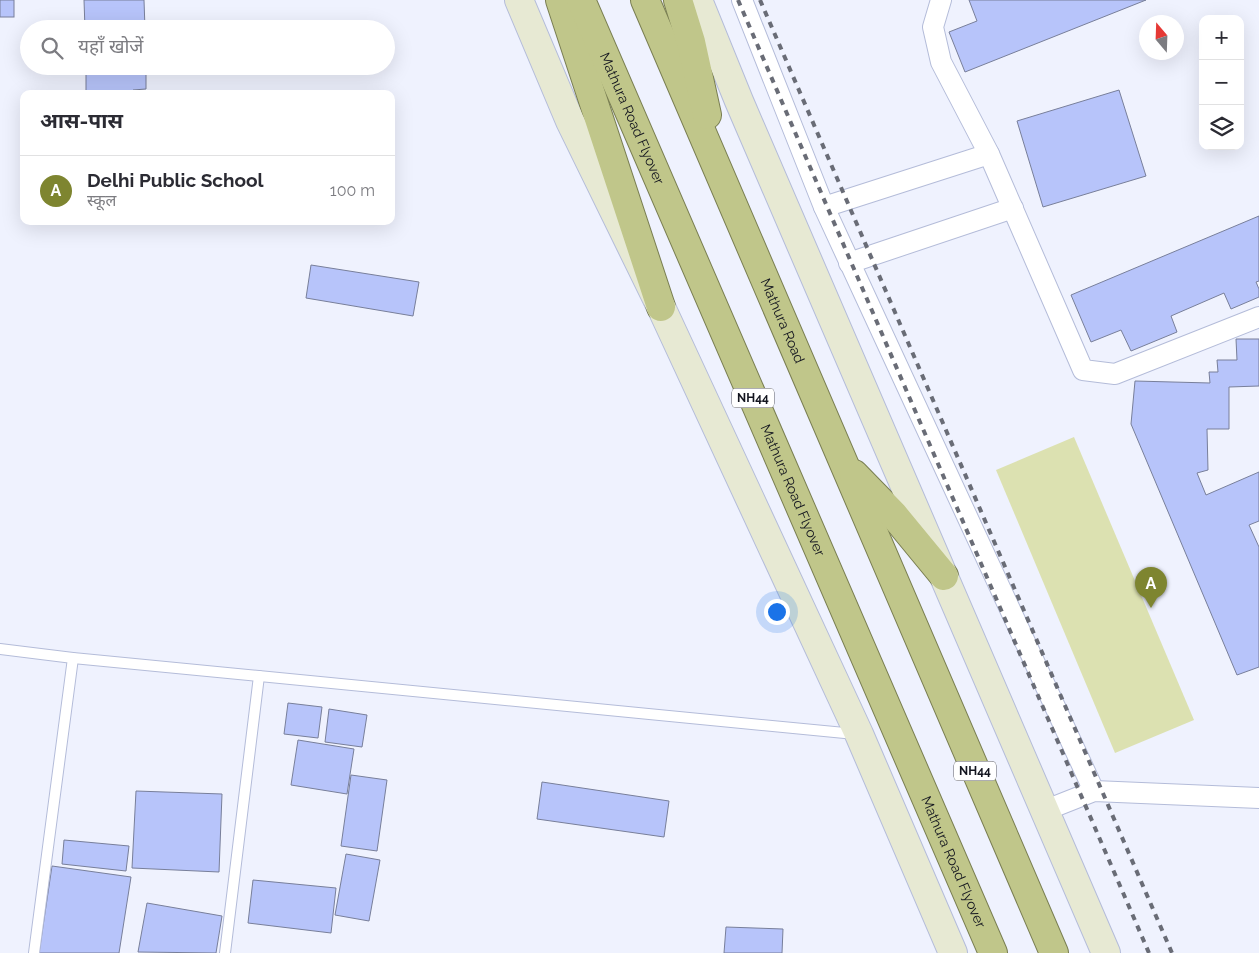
<!DOCTYPE html>
<html lang="hi">
<head>
<meta charset="utf-8">
<style>
	:root { --surface:#fff; --page:#f2f2f3; --text:#2b2b33; --muted:#7c7c81; --line:#e1e1e2; --accent:#7e8530 }
	body { margin:0; font-family:Raleway,"Noto Sans Devanagari",sans-serif; background:var(--page); color:var(--text) }
	.controls { position:absolute; right:15px; top:15px; display:grid; overflow:hidden; border-radius:10px; box-shadow:0 5px 20px #0002 }
	.controls button { width:45px; height:45px; display:grid; place-items:center; padding:0; border:0; border-bottom:1px solid var(--line); background:var(--surface); color:var(--text); font:25px sans-serif }
	.compass { position:absolute; left:1139px; top:15px; width:45px; height:45px; border-radius:50%; background:var(--surface); box-shadow:0 5px 20px #0002; rotate:341deg }
	.you { position:absolute; left:776px; top:611px; width:18px; height:18px; margin:-12px; border:4px solid #fff; border-radius:50%; background:#1a73e8; box-shadow:0 0 0 8px #1a73e833 }
	.badge { display:grid; place-items:center; width:32px; height:32px; border-radius:50%; background:var(--accent); color:#fff; font-size:16px; font-weight:700 }
	.pin { position:absolute; translate:-50% -41px; filter:drop-shadow(0 1px 2px #0008) }
	.pin::after { content:''; position:absolute; top:26px; width:18px; height:15px; background:inherit; clip-path:polygon(0 0,100% 0,50% 100%) }
	.list { margin:0; padding:0; list-style:none }
	h2 { display:flex; justify-content:space-between; align-items:center; height:65px; margin:0; padding:0 20px; font-size:21px }
	h2 small { font-size:16px; font-weight:400; color:var(--muted) }
	.list li { display:grid; grid-template-columns:32px 1fr auto; gap:15px; align-items:center; box-sizing:border-box; height:70px; padding:0 20px; border-top:1px solid var(--line) }
	.list b { display:block; font-size:19px; white-space:nowrap }
	.list p { margin:0; font-size:16px; white-space:nowrap; color:var(--muted) }
	.list em { font-size:16px; font-style:normal; color:var(--muted) }
	.icon { flex:none; width:28px; height:28px; fill:none; stroke:currentColor; stroke-width:2; stroke-linecap:round; stroke-linejoin:round }
	.map { position:relative; flex:none; width:1259px; height:953px; overflow:hidden }
	.search { position:absolute; background:var(--surface); box-shadow:0 5px 20px #0002; left:20px; top:20px; width:375px; height:55px; display:flex; align-items:center; gap:12px; box-sizing:border-box; padding:0 18px; border-radius:28px; color:var(--muted); font-size:19px }
	.panel { position:absolute; background:var(--surface); box-shadow:0 5px 20px #0002; left:20px; top:90px; width:375px; height:135px; border-radius:10px }
	.map>svg:first-child { display:block }
	.green { fill:#dce1b1 }
	.building { fill:#b7c4fa; stroke:#787f9a }
	.lines { fill:none; stroke-linecap:round; stroke-linejoin:round }
	.service-casing { stroke:#b4bcd9; stroke-width:12 }
	.minor-casing { stroke:#b4bcd9; stroke-width:22 }
	.secondary-casing { stroke:#b4bcd9; stroke-width:30 }
	.trunk-casing { stroke:#797e52; stroke-width:30 }
	.service { stroke:#fff; stroke-width:10 }
	.minor { stroke:#fff; stroke-width:20 }
	.secondary { stroke:#e7e9d3; stroke-width:28 }
	.trunk { stroke:#c0c68a; stroke-width:28 }
	.rail { stroke:#696c76; stroke-width:4; stroke-dasharray:6 6; stroke-linecap:butt }
	.labels { text-anchor:middle; dominant-baseline:central; stroke-width:4; stroke-linejoin:round; paint-order:stroke }
	.shield { fill:#fff; stroke:#5a5b62; stroke-width:1 }
	.shield-label { font-size:12px; font-weight:bold; fill:#13151f }
	.street-label { font-size:14px; fill:#13151f; stroke:#fff }
</style>
</head>
<body>
<div class="map">
<svg width="1259" height="953" viewBox="0 0 1259 953">
	<rect width="100%" height="100%" fill="#eff2fe"/>
	<polygon class="green" points="1074,437 1194,720 1115,753 996,470"/>
	<g class="building">
		<rect x="0" y="0" width="14" height="17"/>
		<polygon points="84,0 144,0 145,29 85,29"/>
		<polygon points="969,0 1146,0 965,72 949,32 977,21"/>
		<polygon points="86,66 146,66 146,89 133,90 133,94 92,94 92,91 86,91"/>
		<polygon points="1119,90 1146,176 1043,207 1017,121"/>
		<polygon points="1259,216 1259,281 1256,282 1259,289 1259,297 1231,309 1224,293 1171,316 1177,332 1131,351 1121,330 1091,342 1071,295"/>
		<polygon points="311,265 419,282 413,316 306,298"/>
		<polygon points="1236,339 1259,339 1259,386 1229,387 1229,429 1207,429 1208,470 1197,473 1206,495 1259,472 1259,521 1249,525 1259,547 1259,667 1237,675 1131,424 1135,381 1210,383 1209,372 1218,372 1217,360 1237,360"/>
		<polygon points="288,703 322,707 318,738 284,734"/>
		<polygon points="329,709 367,715 362,747 325,742"/>
		<polygon points="298,740 354,749 347,794 291,785"/>
		<polygon points="351,775 387,780 377,851 341,846"/>
		<polygon points="542,782 669,801 664,837 537,819"/>
		<polygon points="136,791 222,794 219,872 132,868"/>
		<polygon points="64,840 129,846 126,871 62,864"/>
		<polygon points="346,854 380,860 369,921 335,915"/>
		<polygon points="52,866 131,877 119,953 39,953"/>
		<polygon points="253,880 336,888 331,933 248,923"/>
		<polygon points="147,903 222,916 216,953 138,952"/>
		<polygon points="726,927 783,929 782,953 724,953"/>
	</g>
	<g class="lines">
		<defs>
			<g id="service">
				<polyline points="0,649 73,658 855,734"/>
				<polyline points="34,953 73,658"/>
				<polyline points="225,953 259,676"/>
			</g>
			<g id="minor">
				<polyline points="742,0 824,207 1094,791"/>
				<polyline points="941,0 933,27 941,62 989,154 1083,370 1115,374 1259,317"/>
				<polyline points="824,207 989,154"/>
				<polyline points="849,263 1013,208"/>
				<polyline points="1046,810 1094,791 1259,798"/>
			</g>
			<g id="secondary">
				<polyline points="519,0 570,121 661,307 859,734 953,953"/>
				<polyline points="698,0 739,101 1106,953"/>
			</g>
			<g id="trunk">
				<polyline points="560,0 661,307"/>
				<path id="s1" d="M 581,0 L 993,953"/>
				<path id="s2" d="M 645,0 L 1054,953"/>
				<polyline points="678,0 691,42 707,115"/>
				<polyline points="854,474 893,514 944,576"/>
			</g>
		</defs>
		<use href="#service" class="service-casing"/>
		<use href="#minor" class="minor-casing"/>
		<use href="#secondary" class="secondary-casing"/>
		<use href="#trunk" class="trunk-casing"/>
		<use href="#service" class="service"/>
		<use href="#minor" class="minor"/>
		<use href="#secondary" class="secondary"/>
		<use href="#trunk" class="trunk"/>
		<g class="rail">
			<polyline points="738,0 1149,953"/>
			<polyline points="760,0 1172,953"/>
		</g>
	</g>
	<g class="labels">
		<g class="shield">
			<rect x="732" y="388.5" width="42" height="19" rx="4"/>
			<rect x="954" y="761.5" width="42" height="19" rx="4"/>
		</g>
		<g class="shield-label">
			<text x="753" y="398">NH44</text>
			<text x="975" y="771">NH44</text>
		</g>
		<g class="street-label">
			<text stroke="none"><textPath href="#s1" startOffset="129">Mathura Road Flyover</textPath></text>
			<text stroke="none"><textPath href="#s2" startOffset="349">Mathura Road</textPath></text>
			<text stroke="none"><textPath href="#s1" startOffset="534">Mathura Road Flyover</textPath></text>
			<text stroke="none"><textPath href="#s1" startOffset="939">Mathura Road Flyover</textPath></text>
		</g>
	</g>
</svg>
<div class="controls">
<button>+</button>
<button>−</button>
<button><svg class="icon" aria-label="layers" viewBox="0 0 24 24"><path d="M12 4l9 5-9 5-9-5zM3 14l9 5 9-5"/></svg></button>
</div>
<svg class="compass" viewBox="-18 -18 36 36"><path d="M0-13l5 13h-10z" fill="#e53935"/><path d="M0 13l5-13h-10z" fill="#7c7c81"/></svg>
<div class="you"></div>
<div class="pin badge" style="left:1151px;top:608px">A</div>
<div class="search"><svg class="icon" aria-label="search" viewBox="0 0 24 24"><circle cx="10" cy="10" r="6"/><path d="M15 15l6 6"/></svg>यहाँ खोजें</div>
<section class="panel">
<h2>आस-पास<small></small></h2>
<ul class="list">
<li><span class="badge">A</span><div><b>Delhi Public School</b><p>स्कूल</p></div><em>100 m</em></li>
</ul>
</section>
</div>
</body>
</html>
